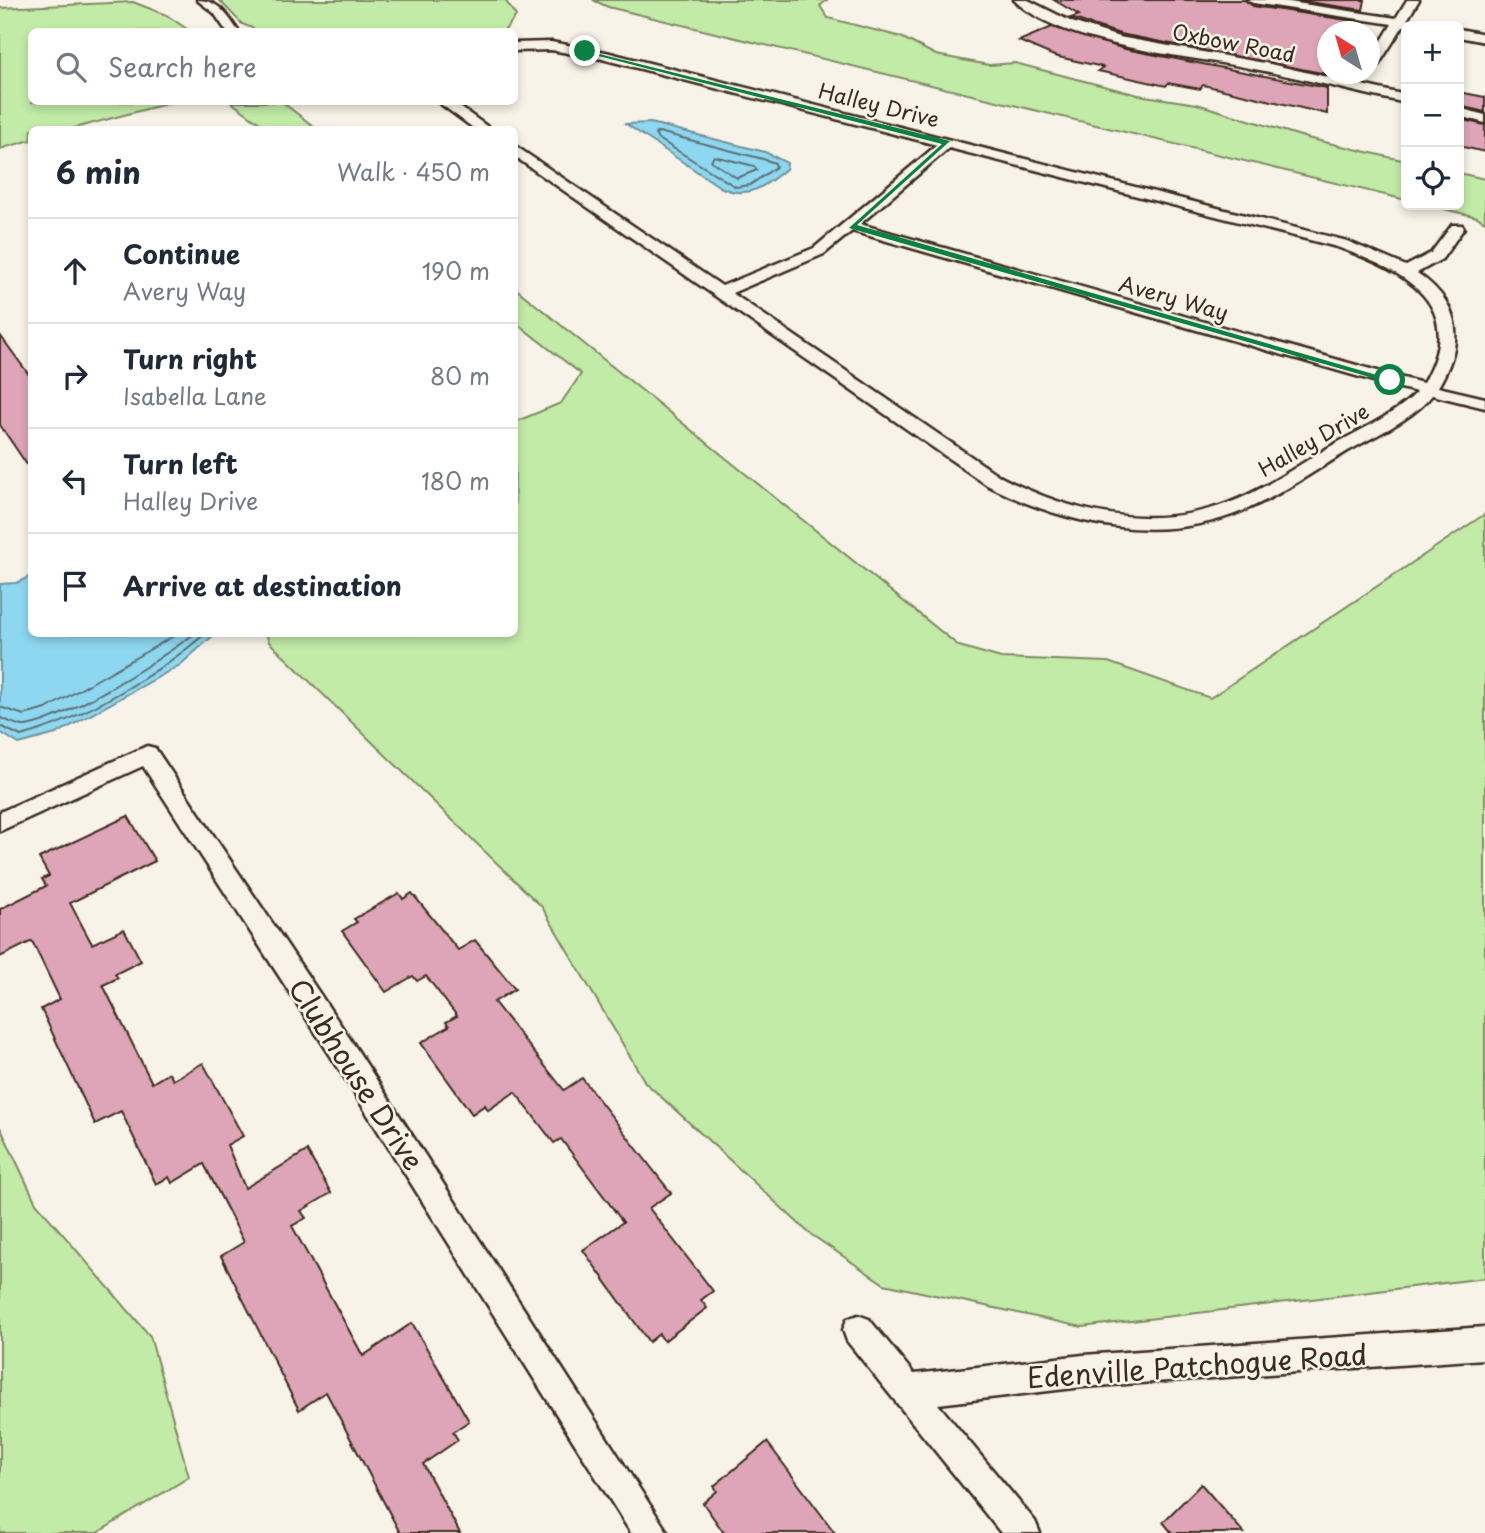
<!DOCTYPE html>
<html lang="en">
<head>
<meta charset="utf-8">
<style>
	:root { --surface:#fff; --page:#f2f2f3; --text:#1f2937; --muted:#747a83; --line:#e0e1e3 }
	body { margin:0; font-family:"Playpen Sans",sans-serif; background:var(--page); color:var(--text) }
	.controls { position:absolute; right:21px; top:21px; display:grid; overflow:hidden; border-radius:10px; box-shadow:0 4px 10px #0003 }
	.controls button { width:63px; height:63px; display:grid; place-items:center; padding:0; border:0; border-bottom:2px solid var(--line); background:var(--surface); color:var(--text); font:35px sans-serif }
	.compass { position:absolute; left:1317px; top:21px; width:63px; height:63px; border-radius:50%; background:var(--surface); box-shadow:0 4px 10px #0003; rotate:323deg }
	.stop { position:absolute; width:21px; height:21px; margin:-16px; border:5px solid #0b8043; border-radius:50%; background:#fff }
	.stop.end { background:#0b8043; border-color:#fff; box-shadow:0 2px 7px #0008 }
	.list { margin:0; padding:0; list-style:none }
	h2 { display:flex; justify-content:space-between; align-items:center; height:91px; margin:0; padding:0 28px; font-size:30px }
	h2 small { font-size:23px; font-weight:400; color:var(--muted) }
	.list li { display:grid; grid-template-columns:46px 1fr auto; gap:21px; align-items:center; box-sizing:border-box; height:105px; padding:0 28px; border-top:2px solid var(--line) }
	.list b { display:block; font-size:26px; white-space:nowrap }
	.list p { margin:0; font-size:23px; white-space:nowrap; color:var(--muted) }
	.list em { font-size:23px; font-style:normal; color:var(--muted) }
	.icon { flex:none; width:38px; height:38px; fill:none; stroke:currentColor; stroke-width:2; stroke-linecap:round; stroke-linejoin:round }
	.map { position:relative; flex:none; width:1485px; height:1533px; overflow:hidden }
	.search { position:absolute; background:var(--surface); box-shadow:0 4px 10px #0003; left:28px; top:28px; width:490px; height:77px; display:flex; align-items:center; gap:18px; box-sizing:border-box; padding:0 24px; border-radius:10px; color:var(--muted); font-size:26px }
	.panel { position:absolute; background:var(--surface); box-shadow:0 4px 10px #0003; left:28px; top:126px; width:490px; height:511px; border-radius:10px }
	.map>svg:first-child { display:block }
	.green { fill:#c2eba7; stroke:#7e8a62; stroke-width:2 }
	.water { fill:#8ed7f0; stroke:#6d929c; stroke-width:2 }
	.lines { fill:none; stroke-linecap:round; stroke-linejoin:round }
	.shore { stroke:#5c6f72; stroke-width:2 }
	.building { fill:#dda5b7; stroke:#3b2a1e; stroke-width:2 }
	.minor-casing { stroke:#3b2a1e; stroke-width:5 }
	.minor { fill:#f7f3e8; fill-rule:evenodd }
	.route { fill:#0b8043 }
	.labels { text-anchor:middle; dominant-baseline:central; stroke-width:5; stroke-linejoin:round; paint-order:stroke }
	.far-street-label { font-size:21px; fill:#3b2a1e; stroke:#f7f3e8 }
	.near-street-label { font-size:28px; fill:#3b2a1e; stroke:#f7f3e8 }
</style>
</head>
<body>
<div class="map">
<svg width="1485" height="1533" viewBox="0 0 1485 1533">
	<rect width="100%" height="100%" fill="#f7f3e8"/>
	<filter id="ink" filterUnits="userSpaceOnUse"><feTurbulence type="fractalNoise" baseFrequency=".0143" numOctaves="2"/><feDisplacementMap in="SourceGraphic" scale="14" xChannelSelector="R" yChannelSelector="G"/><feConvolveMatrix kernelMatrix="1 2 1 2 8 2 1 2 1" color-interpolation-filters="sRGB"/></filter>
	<g filter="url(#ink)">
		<g class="green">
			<polygon points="219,0 505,0 516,16 504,31 259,31 242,24"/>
			<polygon points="593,0 827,0 820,6 828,18 901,37 936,55 989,65 1015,63 1138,95 1197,104 1307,138 1406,161 1406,200 608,7"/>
			<polygon points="133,2 166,15 190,31 32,32 32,102 173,102 71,129 32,130 31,140 0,149 0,8"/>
			<polygon points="231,102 282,102 317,129 268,129"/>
			<polygon points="1459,173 1485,179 1485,222 1477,217 1427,205 1459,205"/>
			<polygon points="515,288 959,646 1001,658 1108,662 1210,698 1485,514 1485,1278 1082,1327 884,1284 809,1233 645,1082 542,907 269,642 266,634 514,634 515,422 561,403 581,374 515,322"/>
			<polygon points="0,1127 36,1203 150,1336 189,1477 97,1533 0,1533"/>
		</g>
		<g class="water">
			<path d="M 651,123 L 765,152 L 787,163 L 786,169 C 764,187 748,200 720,187 L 626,124 Z"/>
			<polygon points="31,576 32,634 215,634 180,665 56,734 19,744 0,732 0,584 16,583"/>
		</g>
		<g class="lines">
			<g class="shore">
				<polygon points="659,132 763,159 775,163 776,167 750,185 736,187 657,138 655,134"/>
				<polygon points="714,156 754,166 757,170 737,178 711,161"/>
				<polyline points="0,707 24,715 46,709 177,634"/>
				<path d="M 0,718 C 9,720 17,727 26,726 C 67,719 159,660 194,634"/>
				<path d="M 0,726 L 21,736 C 81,720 158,674 205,634"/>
			</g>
		</g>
		<g class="building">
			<polygon points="1054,0 1245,0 1253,6 1361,22 1359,32 1327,32 1327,74 1120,34 1071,18 1079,15"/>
			<polygon points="1294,0 1365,0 1363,10"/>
			<polygon points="1052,27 1125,49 1327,88 1327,114 1203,85 1200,89 1168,83 1166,86 1098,71 1103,67 1054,56 1019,41"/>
			<polygon points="1459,92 1485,97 1485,112 1459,106"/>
			<polygon points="1459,119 1485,125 1485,152 1459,146"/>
			<polygon points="0,335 32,379 32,472 0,425"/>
			<polygon points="128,816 155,861 70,903 92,944 124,929 141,961 115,974 118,978 103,985 152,1083 169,1073 173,1080 203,1063 243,1136 227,1145 245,1188 307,1151 331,1193 301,1211 306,1218 292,1226 363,1356 412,1323 469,1421 453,1432 458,1440 423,1464 460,1533 400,1533 326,1392 299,1410 221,1256 244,1242 204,1164 172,1183 169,1177 156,1184 121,1111 95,1124 41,1009 60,999 32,941 0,957 0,909 46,886 42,879 49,876 39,858"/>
			<polygon points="399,893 403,899 412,893 458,950 475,940 515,989 494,1002 564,1090 582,1078 671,1193 649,1208 713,1291 701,1300 707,1308 664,1341 659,1334 649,1342 583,1250 623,1222 561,1139 554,1143 515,1092 488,1110 485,1105 472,1114 421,1043 449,1026 446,1022 457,1016 426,976 417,981 413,976 386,992 342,931 357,922 354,919"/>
			<polygon points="767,1442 835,1533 724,1533 703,1503 717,1491 714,1486"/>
			<polygon points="1201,1484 1244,1533 1172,1533 1163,1522"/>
		</g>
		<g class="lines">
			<defs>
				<g id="minor">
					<path d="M 197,0 C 219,0 227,15 239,32 L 227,32 L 214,13 Z"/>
					<path d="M 1014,0 L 1028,0 L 1072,22 L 1119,37 L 1270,64 L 1406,95 L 1406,103 C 1354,92 1302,78 1249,68 C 1186,55 1061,46 1014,0 Z"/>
					<polygon points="1247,0 1276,0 1396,18 1407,0 1419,0 1407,20 1432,26 1403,26 1374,72 1370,73 1370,60 1392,24 1253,3"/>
					<polygon points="1459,29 1485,34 1485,42 1459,37"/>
					<path d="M 551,42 L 606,52 L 1347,241 L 1406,266 L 1431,253 L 1452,225 L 1462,225 L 1464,228 L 1442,259 L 1417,273 C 1461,303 1466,341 1438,387 L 1485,398 L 1485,408 L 1432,395 C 1412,421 1371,437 1343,454 C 1311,473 1279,496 1245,510 C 1160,546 1067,526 987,485 L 514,156 L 514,145 L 722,286 L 814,248 L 937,145 L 602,59 L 551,50 L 514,51 L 514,43 ZM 949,148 L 1337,247 C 1403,271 1470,303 1423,383 L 1395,376 L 860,224 ZM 852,231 L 1384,384 L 1417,392 C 1394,416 1355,432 1326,449 C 1295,467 1262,491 1228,503 C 1151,532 1071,513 1001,477 L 732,293 L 824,254 Z"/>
					<polygon points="438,102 453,102 492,130 476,130"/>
					<polygon points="1459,108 1485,115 1485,123 1459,116"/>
					<polygon points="147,746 155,748 354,1045 668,1533 631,1533 334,1061 143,766 0,831 0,812"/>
					<polygon points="858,1315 869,1319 914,1374 1083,1355 1485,1327 1485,1359 1083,1387 938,1404 1035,1521 1040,1533 1001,1533 847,1341 843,1330 847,1319"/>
				</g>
			</defs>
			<use href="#minor" class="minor-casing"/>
			<use href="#minor" class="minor"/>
		</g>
	</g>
	<polygon class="route" points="583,50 950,141 857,225 1394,380 1387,382 849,228 942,144 583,52"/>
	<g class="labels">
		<g class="far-street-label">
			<text transform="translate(1234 42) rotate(11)">Oxbow Road</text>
			<text transform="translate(879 104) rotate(14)">Halley Drive</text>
			<text transform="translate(1174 297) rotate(16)">Avery Way</text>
			<text transform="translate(1313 439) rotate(-30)">Halley Drive</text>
		</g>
		<g class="near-street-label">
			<text transform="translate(357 1074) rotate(57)">Clubhouse Drive</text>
			<text transform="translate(1197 1365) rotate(-4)">Edenville Patchogue Road</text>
		</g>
	</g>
</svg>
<div class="controls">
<button>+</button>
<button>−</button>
<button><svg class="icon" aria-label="locate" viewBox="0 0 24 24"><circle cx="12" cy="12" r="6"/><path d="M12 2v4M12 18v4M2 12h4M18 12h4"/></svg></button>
</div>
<svg class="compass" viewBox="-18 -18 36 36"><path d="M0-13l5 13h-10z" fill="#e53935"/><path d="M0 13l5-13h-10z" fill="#747a83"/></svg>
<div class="stop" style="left:1390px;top:380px"></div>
<div class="stop end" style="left:585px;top:51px"></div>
<div class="search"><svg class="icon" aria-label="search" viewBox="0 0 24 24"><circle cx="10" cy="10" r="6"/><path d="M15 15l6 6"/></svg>Search here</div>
<section class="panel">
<h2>6 min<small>Walk · 450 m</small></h2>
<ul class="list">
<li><svg class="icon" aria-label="ahead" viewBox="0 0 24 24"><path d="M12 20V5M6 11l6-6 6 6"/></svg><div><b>Continue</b><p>Avery Way</p></div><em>190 m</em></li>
<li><svg class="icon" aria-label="right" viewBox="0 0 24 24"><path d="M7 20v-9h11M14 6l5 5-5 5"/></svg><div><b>Turn right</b><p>Isabella Lane</p></div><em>80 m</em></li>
<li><svg class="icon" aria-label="left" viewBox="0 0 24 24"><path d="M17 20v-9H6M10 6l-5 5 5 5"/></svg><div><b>Turn left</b><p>Halley Drive</p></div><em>180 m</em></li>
<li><svg class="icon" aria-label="arrive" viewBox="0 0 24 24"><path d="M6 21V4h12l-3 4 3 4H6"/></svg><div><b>Arrive at destination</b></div></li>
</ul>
</section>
</div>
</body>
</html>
